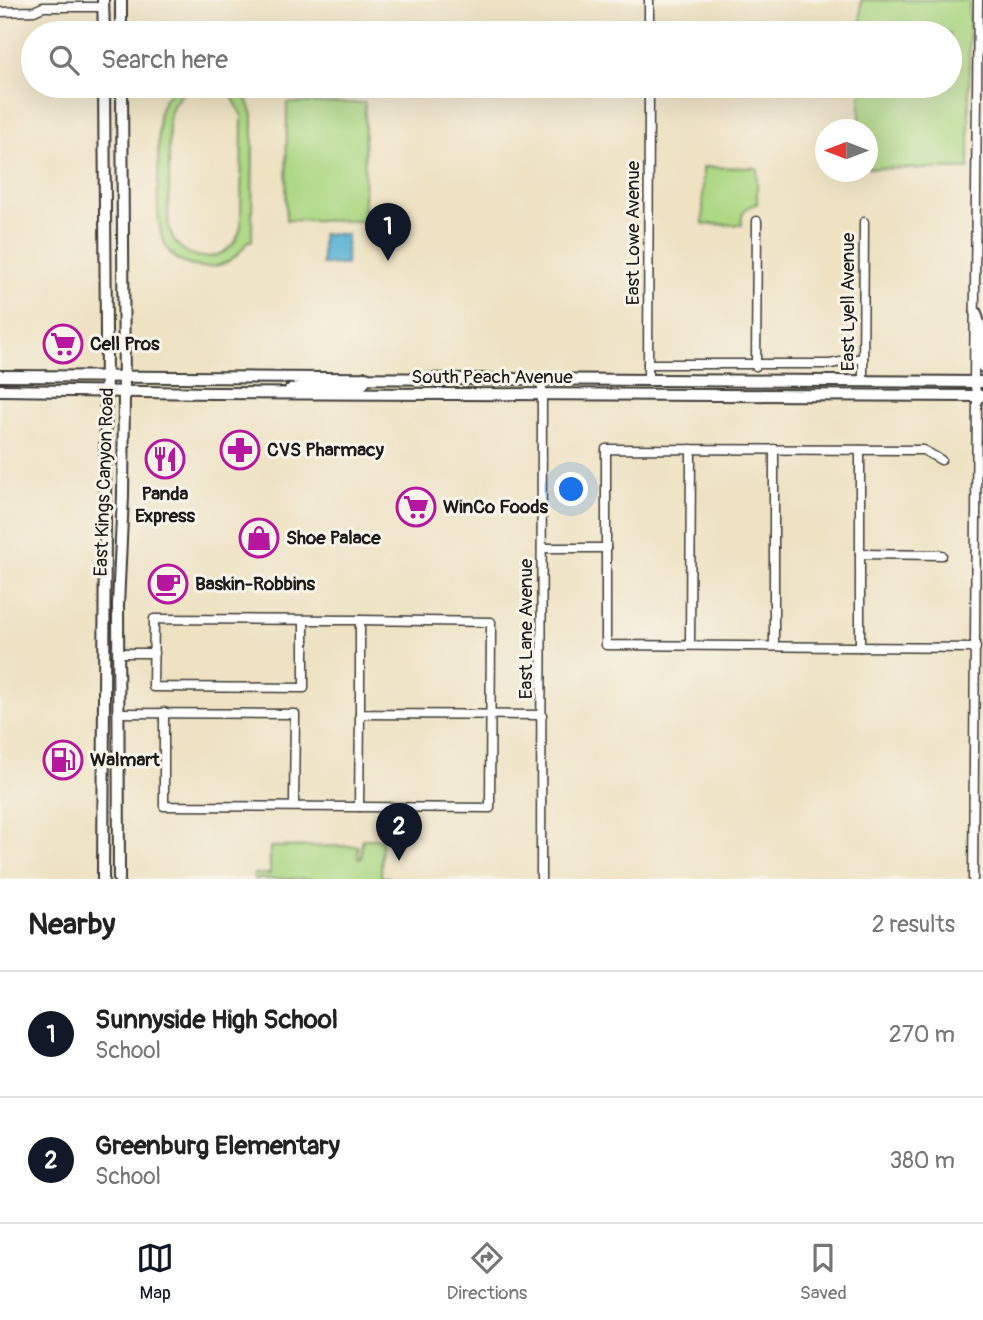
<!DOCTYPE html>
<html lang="en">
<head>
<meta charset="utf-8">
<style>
	:root { --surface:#fff; --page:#f2f2f2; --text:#222; --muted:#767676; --line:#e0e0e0; --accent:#111827 }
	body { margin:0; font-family:Pangolin,sans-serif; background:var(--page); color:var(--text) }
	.compass { position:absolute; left:815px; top:119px; width:63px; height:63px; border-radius:50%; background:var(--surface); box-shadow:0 7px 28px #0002; rotate:270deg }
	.you { position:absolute; left:572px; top:490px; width:24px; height:24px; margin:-18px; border:5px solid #fff; border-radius:50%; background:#1a73e8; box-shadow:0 0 0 10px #1a73e833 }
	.badge { display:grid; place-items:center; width:46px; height:46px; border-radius:50%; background:var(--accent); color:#fff; font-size:23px; font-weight:700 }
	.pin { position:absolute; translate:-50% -58px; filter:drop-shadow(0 2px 4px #0008) }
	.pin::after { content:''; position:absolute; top:37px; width:24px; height:21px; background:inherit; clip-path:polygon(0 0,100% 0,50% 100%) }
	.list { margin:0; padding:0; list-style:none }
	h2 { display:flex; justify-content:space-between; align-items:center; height:91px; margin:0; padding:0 28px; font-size:30px }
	h2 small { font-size:23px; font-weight:400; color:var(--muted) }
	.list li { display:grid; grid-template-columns:46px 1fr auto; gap:21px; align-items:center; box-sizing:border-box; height:126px; padding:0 28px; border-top:2px solid var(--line) }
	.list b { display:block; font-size:26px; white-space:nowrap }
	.list p { margin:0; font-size:23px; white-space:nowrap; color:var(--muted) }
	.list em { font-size:23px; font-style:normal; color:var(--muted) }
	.icon { flex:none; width:38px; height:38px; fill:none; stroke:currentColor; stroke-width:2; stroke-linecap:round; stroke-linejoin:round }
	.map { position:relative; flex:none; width:983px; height:879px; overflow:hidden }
	.search { position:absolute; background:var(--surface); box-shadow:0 7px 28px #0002; left:21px; right:21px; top:21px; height:77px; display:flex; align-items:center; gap:18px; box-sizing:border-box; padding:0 24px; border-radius:38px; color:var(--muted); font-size:26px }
	.sheet { height:343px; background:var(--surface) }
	nav { display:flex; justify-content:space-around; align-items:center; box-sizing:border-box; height:98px; border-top:2px solid var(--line); background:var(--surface); font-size:19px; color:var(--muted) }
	nav a { display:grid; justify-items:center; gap:4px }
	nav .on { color:var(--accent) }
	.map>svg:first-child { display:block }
	.green { fill:#add884; stroke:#647a50; stroke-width:2 }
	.water { fill:#56b0d4; stroke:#396678; stroke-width:2 }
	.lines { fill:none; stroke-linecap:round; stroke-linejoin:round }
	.minor-casing { stroke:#3c3a35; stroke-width:11 }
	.major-casing { stroke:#3c3a35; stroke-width:14 }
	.minor { stroke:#fff; stroke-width:8 }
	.major { stroke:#fff; stroke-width:10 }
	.labels { text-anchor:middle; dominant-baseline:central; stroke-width:6; stroke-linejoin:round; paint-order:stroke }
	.street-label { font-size:19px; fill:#1c1c1c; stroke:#f7f3e8 }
	.poi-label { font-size:19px; font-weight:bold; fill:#1c1c1c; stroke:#f7f3e8; text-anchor:start }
</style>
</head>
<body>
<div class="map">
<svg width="983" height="879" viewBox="0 0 983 879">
	<rect width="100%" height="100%" fill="#f7f3e8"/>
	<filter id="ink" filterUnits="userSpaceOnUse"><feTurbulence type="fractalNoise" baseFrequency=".0143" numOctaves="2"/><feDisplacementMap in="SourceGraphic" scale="14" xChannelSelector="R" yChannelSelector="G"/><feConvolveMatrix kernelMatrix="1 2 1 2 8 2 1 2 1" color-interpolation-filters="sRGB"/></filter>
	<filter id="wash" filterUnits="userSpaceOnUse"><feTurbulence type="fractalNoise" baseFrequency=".00686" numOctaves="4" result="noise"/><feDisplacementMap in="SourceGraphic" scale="28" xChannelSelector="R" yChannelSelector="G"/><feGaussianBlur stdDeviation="1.57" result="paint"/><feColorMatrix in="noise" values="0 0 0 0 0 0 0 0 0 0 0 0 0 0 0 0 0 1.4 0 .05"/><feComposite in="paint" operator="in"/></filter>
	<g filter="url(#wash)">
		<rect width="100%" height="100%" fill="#eee2c3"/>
		<g class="green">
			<polygon points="861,0 969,0 969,169 868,168 867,130 860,129 860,86 950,86 950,33 861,33"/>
			<path d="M 176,86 L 198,86 C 181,91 171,103 169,121 C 169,145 169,169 169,193 C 169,205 166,219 170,231 C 175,249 194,260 213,256 C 228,253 238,241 241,226 L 242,116 L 232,96 L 214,86 L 236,86 L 248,101 L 253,115 L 252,241 L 248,241 C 238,257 224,268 204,267 C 151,266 158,210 158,174 C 159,154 158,134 159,114 L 164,100 Z"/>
			<polygon points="287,103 365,103 364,221 286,220"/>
			<path d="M 703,167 L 757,168 L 757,204 C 746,206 740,213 742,225 L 703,224 Z"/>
			<polygon points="362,839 382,839 381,877 389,877 389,879 254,879 254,874 270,874 270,847 358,846 358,858 361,859"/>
		</g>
		<polygon class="water" points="322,234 347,234 346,265 322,264"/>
	</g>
	<g filter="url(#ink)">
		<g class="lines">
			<defs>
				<g id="minor">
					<polyline points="649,0 649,33"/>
					<polyline points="0,12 34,11 43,7 103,7"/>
					<polyline points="648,364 830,364 863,358"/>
					<polyline points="756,366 757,221"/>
					<polyline points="648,379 649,86"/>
					<polyline points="863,381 864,222"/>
					<polyline points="774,449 774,646"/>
					<polyline points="860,450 860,647"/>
					<polyline points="941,460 923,450 606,449 606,645 976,648"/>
					<polyline points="542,548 606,548"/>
					<polyline points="860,554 942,555"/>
					<polyline points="304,620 304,688 153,687 154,619 360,620 360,714 542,715"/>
					<polyline points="690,645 691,449"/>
					<polyline points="118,653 154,653"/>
					<polyline points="164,712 164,806 359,807 360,714"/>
					<polyline points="119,713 295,714 294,806"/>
					<polyline points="359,807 490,808 491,622 360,620"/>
					<polyline points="541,879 542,379"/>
					<polyline points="973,879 977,396 974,382 978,0"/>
				</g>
				<g id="major">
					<polyline points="103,0 104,33"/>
					<polyline points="121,0 121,33"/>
					<polyline points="976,313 981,330 983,367"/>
					<polyline points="0,376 983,382"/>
					<polyline points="0,390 213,393 983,396"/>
					<polyline points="290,390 305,386 356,386 363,384 366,377"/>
					<polyline points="103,879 106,334 104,86"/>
					<polyline points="119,879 118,605 123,496 124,393 122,86"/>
				</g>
			</defs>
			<use href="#minor" class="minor-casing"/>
			<use href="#major" class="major-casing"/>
			<use href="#minor" class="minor"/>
			<use href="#major" class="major"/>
		</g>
	</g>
	<defs>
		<symbol id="supermarket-ring" viewBox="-11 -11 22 22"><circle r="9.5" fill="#f7f3e8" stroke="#b5179e" stroke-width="1.5"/><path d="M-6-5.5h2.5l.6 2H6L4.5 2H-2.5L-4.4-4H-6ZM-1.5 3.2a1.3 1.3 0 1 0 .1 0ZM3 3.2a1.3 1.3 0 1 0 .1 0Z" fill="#b5179e"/></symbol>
		<symbol id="pharmacy-ring" viewBox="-11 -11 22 22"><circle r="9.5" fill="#f7f3e8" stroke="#b5179e" stroke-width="1.5"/><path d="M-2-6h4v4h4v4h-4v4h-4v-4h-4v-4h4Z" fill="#b5179e"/></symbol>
		<symbol id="restaurant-ring" viewBox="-11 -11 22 22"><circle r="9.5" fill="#f7f3e8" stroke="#b5179e" stroke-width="1.5"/><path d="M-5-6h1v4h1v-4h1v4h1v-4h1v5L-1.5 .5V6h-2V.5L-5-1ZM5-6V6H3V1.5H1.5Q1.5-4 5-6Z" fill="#b5179e"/></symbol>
		<symbol id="shop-ring" viewBox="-11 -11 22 22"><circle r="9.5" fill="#f7f3e8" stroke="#b5179e" stroke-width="1.5"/><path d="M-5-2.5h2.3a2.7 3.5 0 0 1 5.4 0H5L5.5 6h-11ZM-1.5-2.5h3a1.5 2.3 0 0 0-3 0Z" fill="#b5179e"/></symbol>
		<symbol id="cafe-ring" viewBox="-11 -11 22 22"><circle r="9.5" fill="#f7f3e8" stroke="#b5179e" stroke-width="1.5"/><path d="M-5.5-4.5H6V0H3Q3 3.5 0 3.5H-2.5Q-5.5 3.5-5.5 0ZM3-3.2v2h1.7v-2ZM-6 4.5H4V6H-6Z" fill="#b5179e"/></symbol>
		<symbol id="fuel-ring" viewBox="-11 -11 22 22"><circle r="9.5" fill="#f7f3e8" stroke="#b5179e" stroke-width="1.5"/><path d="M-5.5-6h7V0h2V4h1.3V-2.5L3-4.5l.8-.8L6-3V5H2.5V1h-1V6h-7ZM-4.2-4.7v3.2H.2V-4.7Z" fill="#b5179e"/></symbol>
	</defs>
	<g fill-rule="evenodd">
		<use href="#supermarket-ring" x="41" y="322" width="44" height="44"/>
		<use href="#pharmacy-ring" x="218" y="428" width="44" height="44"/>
		<use href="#restaurant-ring" x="143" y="437" width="44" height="44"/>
		<use href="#supermarket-ring" x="394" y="485" width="44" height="44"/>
		<use href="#shop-ring" x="237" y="516" width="44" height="44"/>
		<use href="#cafe-ring" x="146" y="562" width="44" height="44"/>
		<use href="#fuel-ring" x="41" y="738" width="44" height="44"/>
	</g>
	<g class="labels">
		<g class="street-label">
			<text transform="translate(633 233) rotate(-90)">East Lowe Avenue</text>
			<text transform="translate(848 302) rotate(-90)">East Lyell Avenue</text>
			<text x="492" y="377">South Peach Avenue</text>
			<text transform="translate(104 482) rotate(-88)">East Kings Canyon Road</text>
			<text transform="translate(526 629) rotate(-90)">East Lane Avenue</text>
		</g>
		<g class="poi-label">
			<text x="90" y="344">Cell Pros</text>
			<text x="267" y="450">CVS Pharmacy</text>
			<text x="165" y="494" text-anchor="middle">Panda<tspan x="165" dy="22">Express</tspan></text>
			<text x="443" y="507">WinCo Foods</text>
			<text x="286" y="538">Shoe Palace</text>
			<text x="195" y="584">Baskin-Robbins</text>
			<text x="90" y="760">Walmart</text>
		</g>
	</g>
</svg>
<svg class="compass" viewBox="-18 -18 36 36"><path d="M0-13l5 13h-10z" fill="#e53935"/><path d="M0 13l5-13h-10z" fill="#767676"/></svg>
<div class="you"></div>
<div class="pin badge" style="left:388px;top:261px">1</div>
<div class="pin badge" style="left:399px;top:861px">2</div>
<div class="search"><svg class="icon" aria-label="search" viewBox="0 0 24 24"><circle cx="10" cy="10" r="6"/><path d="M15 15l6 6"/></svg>Search here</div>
</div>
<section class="sheet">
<h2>Nearby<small>2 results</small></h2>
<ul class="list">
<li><span class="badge">1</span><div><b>Sunnyside High School</b><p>School</p></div><em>270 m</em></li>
<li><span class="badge">2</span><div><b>Greenburg Elementary</b><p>School</p></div><em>380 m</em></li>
</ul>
</section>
<nav>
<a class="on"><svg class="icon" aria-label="map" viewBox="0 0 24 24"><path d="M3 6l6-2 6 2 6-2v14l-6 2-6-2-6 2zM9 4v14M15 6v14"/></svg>Map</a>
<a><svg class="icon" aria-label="directions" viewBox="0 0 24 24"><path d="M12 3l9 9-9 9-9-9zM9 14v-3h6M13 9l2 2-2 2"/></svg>Directions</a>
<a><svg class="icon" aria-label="saved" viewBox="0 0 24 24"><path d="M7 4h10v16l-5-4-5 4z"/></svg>Saved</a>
</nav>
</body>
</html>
